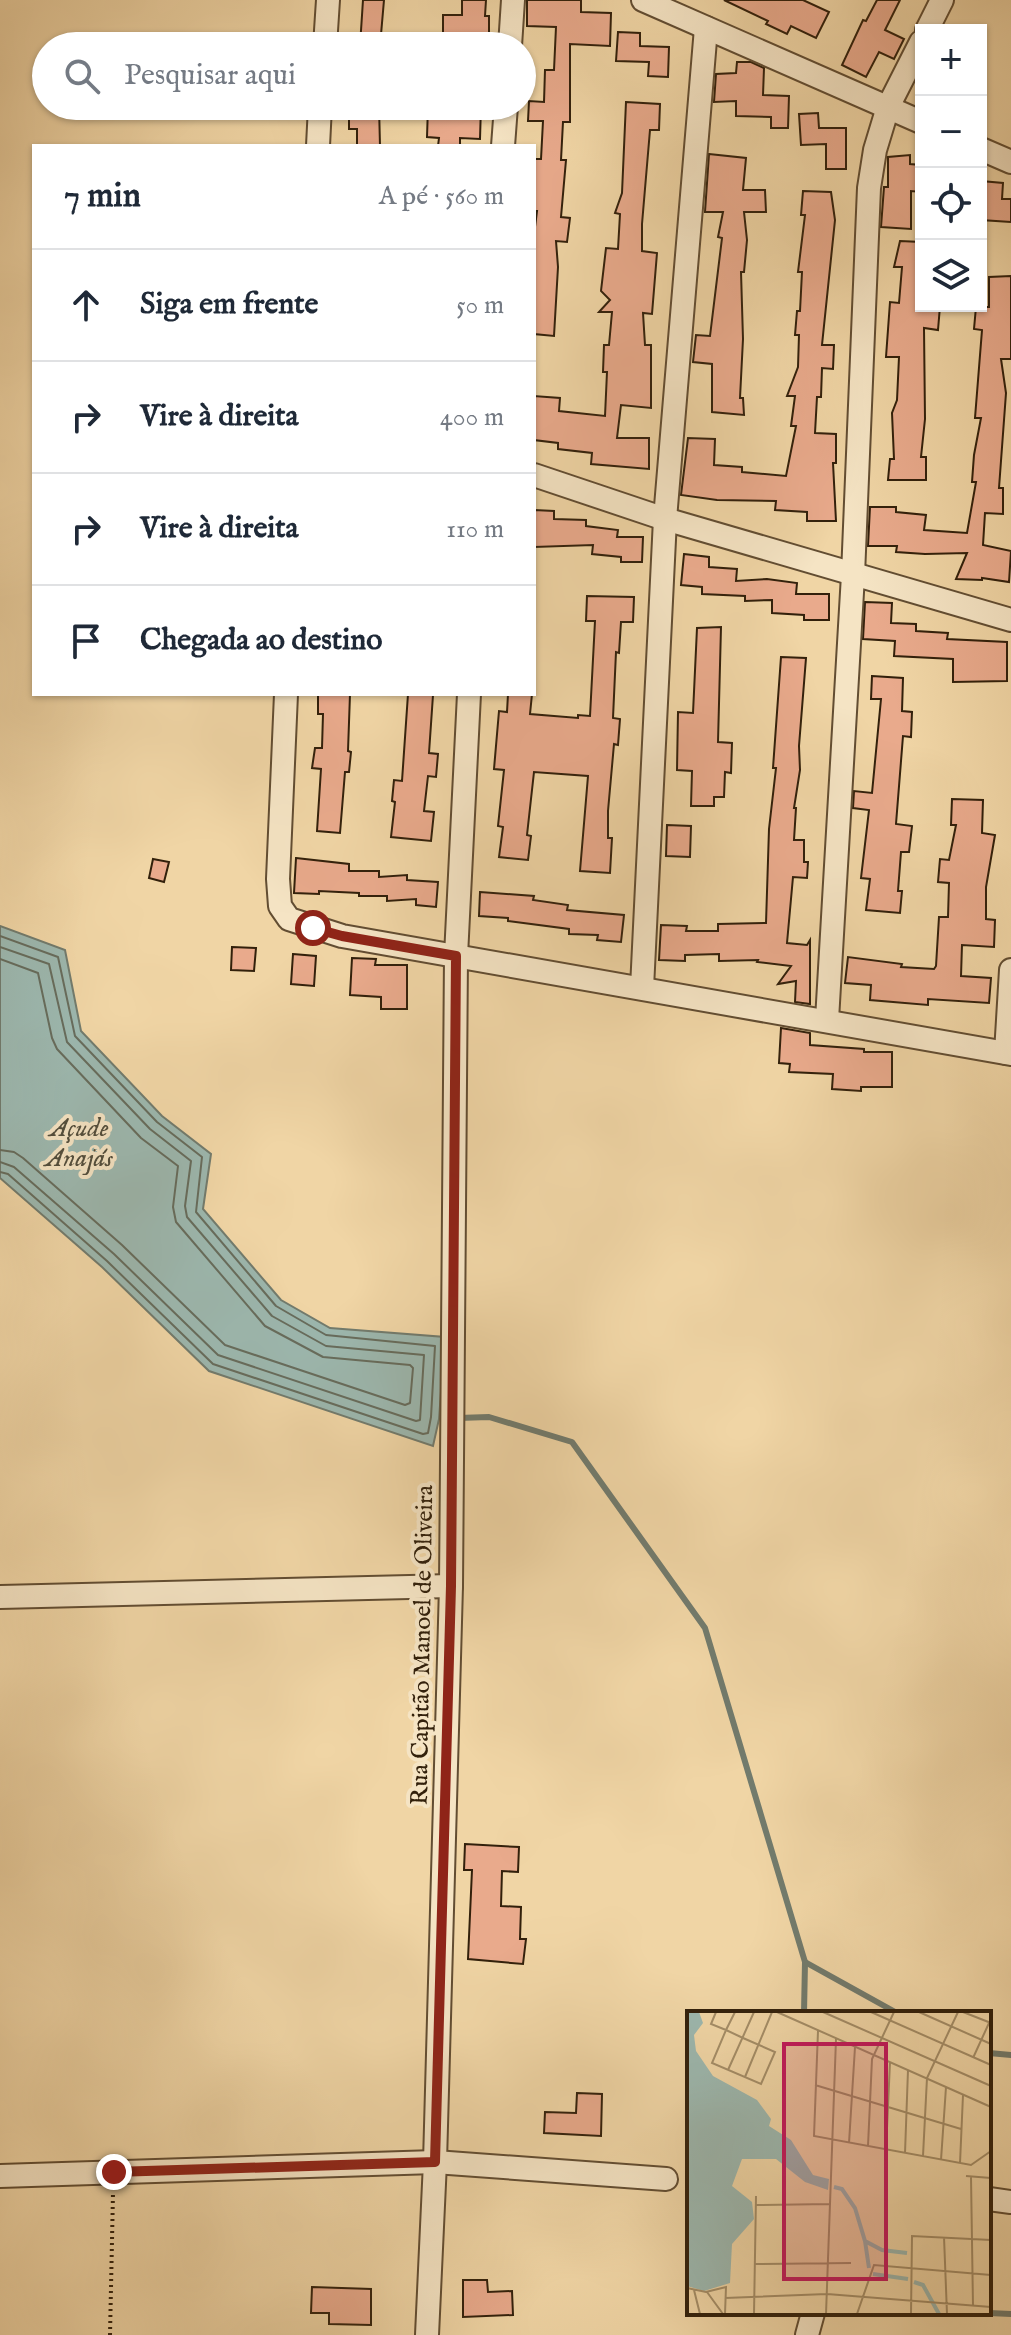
<!DOCTYPE html>
<html lang="pt">
<head>
<meta charset="utf-8">
<style>
	:root { --surface:#fff; --page:#f6f6f7; --text:#1f2937; --muted:#747a83; --line:#e0e1e3 }
	body { margin:0; font-family:"IM FELL English",serif; background:var(--page); color:var(--text) }
	.controls { position:absolute; right:24px; top:24px; display:grid; overflow:hidden; border-radius:0px; box-shadow:0 2px 6px #0004 }
	.controls button { width:72px; height:72px; display:grid; place-items:center; padding:0; border:0; border-bottom:2px solid var(--line); background:var(--surface); color:var(--text); font:40px sans-serif }
	.stop { position:absolute; width:24px; height:24px; margin:-18px; border:6px solid #8f2418; border-radius:50%; background:#fff }
	.stop.end { background:#8f2418; border-color:#fff; box-shadow:0 2px 8px #0008 }
	.list { margin:0; padding:0; list-style:none }
	h2 { display:flex; justify-content:space-between; align-items:center; height:104px; margin:0; padding:0 32px; font-size:34px }
	h2 small { font-size:26px; font-weight:400; color:var(--muted) }
	.list li { display:grid; grid-template-columns:52px 1fr auto; gap:24px; align-items:center; box-sizing:border-box; height:112px; padding:0 32px; border-top:2px solid var(--line) }
	.list b { display:block; font-size:30px; white-space:nowrap }
	.list em { font-size:26px; font-style:normal; color:var(--muted) }
	.icon { flex:none; width:44px; height:44px; fill:none; stroke:currentColor; stroke-width:2; stroke-linecap:round; stroke-linejoin:round }
	.map { position:relative; flex:none; width:1011px; height:2335px; overflow:hidden }
	.search { position:absolute; background:var(--surface); box-shadow:0 2px 6px #0004; left:32px; top:32px; width:504px; height:88px; display:flex; align-items:center; gap:20px; box-sizing:border-box; padding:0 28px; border-radius:44px; color:var(--muted); font-size:30px }
	.panel { position:absolute; background:var(--surface); box-shadow:0 2px 6px #0004; left:32px; top:144px; width:504px; height:552px; border-radius:0px }
	.map>svg:first-child { display:block }
	.water { fill:#9cb7ae; stroke:#727b6d; stroke-width:2 }
	.lines { fill:none; stroke-linecap:round; stroke-linejoin:round }
	.shore { stroke:#676c5c; stroke-width:2 }
	.stream { stroke:#727b6d; stroke-width:6 }
	.building { fill:#e9aa8c; stroke:#32200b; stroke-width:2 }
	.minor-casing { stroke:#624d32; stroke-width:26 }
	.path { stroke:#32200b; stroke-width:4; stroke-dasharray:2 4; stroke-linecap:butt }
	.minor { stroke:#f5e4c4; stroke-width:22 }
	.route { stroke:#8f2418; stroke-width:10 }
	.labels { text-anchor:middle; dominant-baseline:central; stroke-width:8; stroke-linejoin:round; paint-order:stroke }
	.street-label { font-size:24px; fill:#32200b; stroke:#f5e4c4 }
	.water-label { font-size:26px; font-style:italic; fill:#524d3c; stroke:#f5e4c4 }
	.inset-river { fill:none; stroke:#9cb7ae; stroke-width:4 }
	.inset-road { fill:none; stroke:#a48d67; stroke-width:2 }
	.view { fill:#c2185b; fill-opacity:0.15; stroke:#c2185b; stroke-width:4 }
	.inset-edge { fill:none; stroke:#32200b; stroke-width:4 }
</style>
</head>
<body>
<div class="map">
<svg width="1011" height="2335" viewBox="0 0 1011 2335">
	<rect width="100%" height="100%" fill="#f0d5a5"/>
	<filter id="stains"><feTurbulence type="fractalNoise" baseFrequency=".0025" numOctaves="4"/><feColorMatrix values="0 0 0 0 .2 0 0 0 0 .09 0 0 0 0 .02 0 0 0 .5 -.17"/></filter>
	<radialGradient id="worn" r=".72"><stop offset=".6" stop-color="#630" stop-opacity="0"/><stop offset="1" stop-color="#630" stop-opacity=".3"/></radialGradient>
	<polygon class="water" points="0,926 65,950 81,1031 162,1116 211,1154 203,1209 281,1300 330,1328 445,1337 439,1419 433,1446 209,1371 102,1267 0,1178"/>
	<g class="lines">
		<g class="shore">
			<polyline points="0,936 58,957 75,1036 157,1122 202,1157 196,1212 276,1306 326,1335 435,1346 431,1417 428,1433 423,1434 213,1364 107,1261 8,1174 0,1172"/>
			<polyline points="0,947 49,964 67,1042 150,1129 191,1161 185,1206 187,1217 272,1316 326,1346 424,1355 420,1420 416,1421 218,1355 114,1254 14,1167 0,1162"/>
			<polyline points="0,959 38,973 52,1038 57,1049 141,1138 178,1166 173,1207 176,1222 265,1326 323,1357 410,1365 413,1368 410,1403 405,1405 225,1345 122,1245 23,1158 14,1152 0,1150"/>
		</g>
		<g class="stream">
			<polyline points="458,1418 489,1417 572,1442 705,1628 805,1962 897,2013"/>
			<polyline points="804,2013 805,1962"/>
			<polyline points="989,2053 1011,2055"/>
			<polyline points="989,2313 1011,2314"/>
		</g>
	</g>
	<g class="building">
		<polygon points="363,0 384,0 380,46 360,46"/>
		<polygon points="462,0 486,0 485,16 489,16 489,46 443,46 443,15 462,15"/>
		<polygon points="527,0 581,0 581,12 611,13 610,46 570,44 570,122 563,122 561,160 566,160 561,217 570,218 567,242 556,241 558,267 554,336 534,334 534,235 537,211 534,211 534,159 541,159 543,121 528,121 529,101 544,102 545,70 554,70 556,27 527,26"/>
		<polygon points="724,0 803,0 829,12 816,38 791,26 787,34 766,24 768,21"/>
		<polygon points="877,0 900,0 885,30 904,39 894,59 879,52 866,77 842,65 863,20 866,21"/>
		<polygon points="618,32 640,33 640,46 669,47 668,77 648,76 649,62 616,61"/>
		<polygon points="737,62 751,62 764,68 763,95 789,96 788,128 771,128 771,117 736,116 736,101 714,102 716,74 736,73"/>
		<polygon points="626,102 660,104 659,130 650,130 642,224 642,251 657,253 652,314 643,313 645,345 651,345 651,408 621,405 617,438 649,438 649,469 591,464 592,453 558,449 558,443 534,440 534,396 560,398 559,411 605,416 607,372 603,372 604,345 609,345 612,312 599,312 610,300 601,291 606,248 618,249 620,214 615,213 622,193"/>
		<polygon points="349,106 379,106 380,146 357,146 357,129 349,129"/>
		<polygon points="428,106 481,106 480,139 460,138 460,146 438,146 439,138 427,137"/>
		<polygon points="818,113 819,128 846,128 846,169 826,169 826,144 801,145 799,114"/>
		<polygon points="709,154 746,158 743,190 765,190 766,212 744,212 747,240 744,272 741,272 743,339 740,398 743,398 744,415 712,412 712,364 693,362 696,335 710,336 722,238 718,237 723,212 705,212"/>
		<polygon points="910,155 910,164 921,165 921,192 911,191 911,229 881,227 884,187 888,187 888,157"/>
		<polygon points="981,181 1003,183 1002,199 1011,199 1011,222 981,220"/>
		<polygon points="803,191 831,192 835,220 822,345 834,345 833,369 822,368 821,397 817,397 815,433 836,434 836,463 833,463 836,521 807,521 807,512 775,510 776,501 717,500 681,495 688,438 715,439 714,465 742,467 742,472 786,476 796,426 791,426 795,396 787,396 798,367 799,335 795,335 797,311 800,311 802,272 798,272 805,215 801,215"/>
		<polygon points="900,241 921,242 921,306 940,306 938,330 924,328 925,419 921,457 926,457 926,480 888,480 890,459 894,459 892,413 897,400 899,357 886,357 890,302 899,303 902,267 894,267"/>
		<polygon points="1011,276 1011,359 1001,359 1006,393 999,488 1003,488 1003,514 985,513 983,545 1011,551 1009,582 982,578 982,580 956,579 967,553 925,554 896,552 897,546 868,546 870,507 896,507 896,512 926,515 924,530 967,533 976,482 972,482 974,455 981,418 975,418 982,330 974,329 976,307 989,307 989,277"/>
		<polygon points="534,510 554,511 554,519 586,520 586,526 618,530 617,537 643,537 642,562 621,562 621,557 592,554 593,545 534,547"/>
		<polygon points="684,554 709,557 709,567 737,569 736,581 767,579 797,583 796,594 829,594 829,620 804,620 804,615 772,613 772,600 745,601 745,596 702,594 702,587 681,585"/>
		<polygon points="587,596 634,597 633,622 621,622 619,653 616,652 613,718 620,719 618,745 614,744 608,811 608,838 612,838 610,873 580,871 588,776 534,772 527,835 531,836 528,860 499,857 503,827 498,826 504,770 494,769 499,711 507,712 508,694 532,694 530,714 578,718 578,715 590,716 595,621 586,621"/>
		<polygon points="865,602 892,603 891,623 916,624 916,631 948,633 947,639 1007,642 1007,681 953,682 953,659 894,656 895,641 863,639"/>
		<polygon points="721,627 718,742 732,743 731,773 725,772 724,797 714,797 714,806 691,806 692,771 677,770 678,712 693,713 697,628"/>
		<polygon points="781,657 806,658 799,746 800,770 794,808 796,808 794,840 804,840 804,862 808,862 807,878 793,877 787,943 807,945 810,940 810,1004 795,1002 796,981 778,984 791,966 757,962 758,960 719,961 719,954 685,955 685,961 659,960 661,925 687,926 686,931 718,931 718,924 766,923 769,829 776,768 773,768"/>
		<polygon points="872,676 903,678 902,711 912,712 911,737 903,736 896,824 912,826 909,852 901,852 898,891 902,891 900,913 866,910 870,879 861,878 869,810 853,808 854,791 872,793 881,699 871,699"/>
		<polygon points="318,694 350,694 348,751 351,752 349,772 345,772 340,833 317,831 321,769 312,768 315,748 322,748 323,714 318,714"/>
		<polygon points="408,694 433,695 429,753 438,754 436,777 428,776 424,811 434,812 431,841 391,837 395,802 392,801 394,780 402,781"/>
		<polygon points="952,799 983,800 982,833 995,835 986,887 986,919 995,920 994,947 962,945 961,976 991,978 989,1003 928,999 928,1005 870,1000 871,985 845,983 848,957 902,964 901,967 934,969 936,966 939,917 948,917 949,883 938,882 940,859 949,860 956,825 951,825"/>
		<polygon points="667,825 691,826 690,857 666,856"/>
		<polygon points="296,858 349,864 349,871 379,871 379,877 407,875 407,880 438,882 436,907 416,905 416,899 387,901 387,896 359,896 359,893 319,891 319,894 294,893"/>
		<polygon points="153,859 169,862 164,882 149,878"/>
		<polygon points="480,892 534,896 533,900 568,905 567,910 624,915 621,942 597,940 598,935 569,934 569,929 508,921 508,918 479,916"/>
		<polygon points="232,947 256,948 254,971 231,970"/>
		<polygon points="293,954 316,956 314,986 291,984"/>
		<polygon points="352,958 376,959 375,965 407,965 407,1009 381,1009 381,997 350,995"/>
		<polygon points="781,1028 810,1033 810,1045 864,1049 864,1052 892,1052 892,1087 861,1087 861,1091 832,1089 833,1074 789,1072 790,1064 779,1063"/>
		<polygon points="465,1844 519,1847 518,1872 502,1871 501,1906 521,1907 520,1939 526,1939 523,1964 468,1959 472,1870 464,1870"/>
		<polygon points="577,2093 602,2094 601,2136 544,2133 545,2112 576,2113"/>
		<polygon points="463,2280 487,2280 488,2292 512,2291 513,2315 463,2317"/>
		<polygon points="312,2287 371,2289 371,2325 329,2324 329,2313 311,2313"/>
	</g>
	<g class="lines">
		<defs>
			<g id="minor">
				<polyline points="643,0 921,122"/>
				<polyline points="927,30 942,0"/>
				<polyline points="325,46 328,0"/>
				<polyline points="510,46 513,0"/>
				<polyline points="318,146 320,106"/>
				<polyline points="503,146 506,106"/>
				<polyline points="981,149 1011,162"/>
				<polyline points="534,475 665,519 1011,620"/>
				<polyline points="286,694 278,879 280,906 289,919 342,936 1011,1054"/>
				<polyline points="642,988 665,519 706,28"/>
				<polyline points="827,1020 853,575 869,188 875,150 888,107 921,42"/>
				<polyline points="1006,1053 1011,970"/>
				<polyline points="0,1597 451,1586"/>
				<polyline points="0,2176 435,2162 666,2179"/>
				<polyline points="989,2199 1011,2202"/>
				<polyline points="427,2335 435,2162 451,1586 456,956 469,694"/>
				<polyline points="807,2335 813,2313"/>
			</g>
		</defs>
		<use href="#minor" class="minor-casing"/>
		<polyline class="path" points="110,2335 113,2193"/>
		<use href="#minor" class="minor"/>
	</g>
	<g class="lines">
		<polyline class="route" points="114,2172 435,2162 451,1586 456,956 342,936 313,928"/>
	</g>
	<g class="labels">
		<g class="street-label">
			<text transform="translate(423 1645) rotate(-89)">Rua Capitão Manoel de Oliveira</text>
		</g>
		<g class="water-label">
			<text x="79" y="1128">Açude<tspan x="79" dy="30">Anajás</tspan></text>
		</g>
	</g>
	<g transform="translate(687 2011)">
		<rect width="304" height="304" fill="#f0d5a5"/>
		<path d="M 0,1 L 12,1 L 16,12 L 7,24 L 9,40 L 26,65 L 70,89 L 84,108 L 82,115 L 104,129 L 126,164 L 142,168 L 141,179 L 118,171 L 89,148 L 55,148 L 45,175 L 65,191 L 67,208 L 45,233 L 43,272 L 17,280 L 0,275 Z" fill="#9cb7ae"/>
		<path class="inset-river" d="M 147,176 L 155,178 L 168,197 L 178,230 L 195,239 L 220,242M 178,230 L 182,257M 186,263 L 221,268M 227,271 L 236,274 L 252,303"/>
		<path class="inset-road" d="M 29,1 L 24,13 L 39,19 L 56,27 L 88,41 L 74,73 L 25,52 L 39,19 L 48,1M 90,1 L 304,96M 136,1 L 304,75M 184,1 L 304,54M 232,1 L 304,33M 276,1 L 304,12M 131,20 L 127,125 L 284,154 L 304,140M 286,47 L 302,12M 41,59 L 67,1M 58,66 L 85,1M 128,74 L 274,118M 162,132 L 168,36M 181,135 L 185,48 L 207,1M 199,139 L 203,51M 218,142 L 221,59M 236,145 L 240,67 L 271,1M 254,149 L 259,76M 273,152 L 276,84M 279,165 L 304,167M 284,166 L 286,295M 69,194 L 143,193M 257,226 L 260,303M 68,253 L 164,252M 0,277 L 19,281 L 39,276 L 38,303M 7,279 L 13,303M 20,281 L 36,303M 38,287 L 140,283 L 304,296M 67,303 L 69,185M 139,303 L 149,28M 170,303 L 187,254 L 304,264M 224,303 L 225,225 L 304,229"/>
		<path class="view" d="M 97,33 L 199,33 L 199,268 L 97,268 Z"/>
		<rect width="304" height="304" class="inset-edge"/>
	</g>
	<rect width="100%" height="100%" filter="url(#stains)"/>
	<rect width="100%" height="100%" fill="url(#worn)"/>
</svg>
<div class="controls">
<button>+</button>
<button>−</button>
<button><svg class="icon" aria-label="locate" viewBox="0 0 24 24"><circle cx="12" cy="12" r="6"/><path d="M12 2v4M12 18v4M2 12h4M18 12h4"/></svg></button>
<button><svg class="icon" aria-label="layers" viewBox="0 0 24 24"><path d="M12 4l9 5-9 5-9-5zM3 14l9 5 9-5"/></svg></button>
</div>
<div class="stop" style="left:313px;top:928px"></div>
<div class="stop end" style="left:114px;top:2172px"></div>
<div class="search"><svg class="icon" aria-label="search" viewBox="0 0 24 24"><circle cx="10" cy="10" r="6"/><path d="M15 15l6 6"/></svg>Pesquisar aqui</div>
<section class="panel">
<h2>7 min<small>A pé · 560 m</small></h2>
<ul class="list">
<li><svg class="icon" aria-label="ahead" viewBox="0 0 24 24"><path d="M12 20V5M6 11l6-6 6 6"/></svg><div><b>Siga em frente</b></div><em>50 m</em></li>
<li><svg class="icon" aria-label="right" viewBox="0 0 24 24"><path d="M7 20v-9h11M14 6l5 5-5 5"/></svg><div><b>Vire à direita</b></div><em>400 m</em></li>
<li><svg class="icon" aria-label="right" viewBox="0 0 24 24"><path d="M7 20v-9h11M14 6l5 5-5 5"/></svg><div><b>Vire à direita</b></div><em>110 m</em></li>
<li><svg class="icon" aria-label="arrive" viewBox="0 0 24 24"><path d="M6 21V4h12l-3 4 3 4H6"/></svg><div><b>Chegada ao destino</b></div></li>
</ul>
</section>
</div>
</body>
</html>
